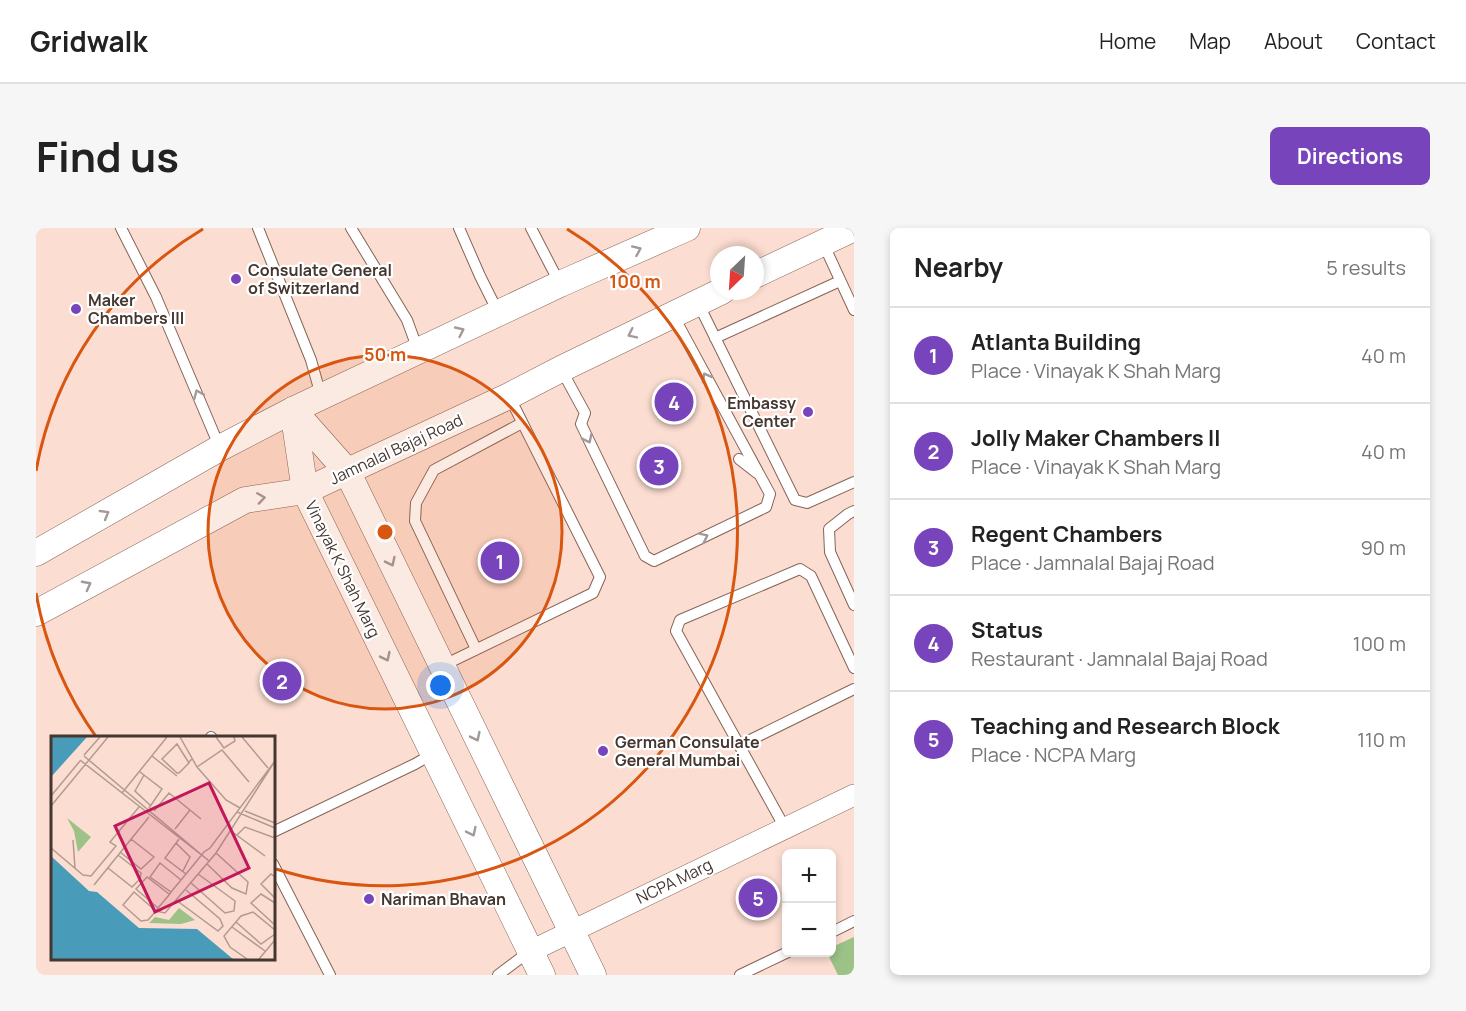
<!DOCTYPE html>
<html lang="en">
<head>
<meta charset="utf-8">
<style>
	:root { --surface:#fff; --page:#f6f6f6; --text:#222; --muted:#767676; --line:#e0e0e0; --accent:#7844bb }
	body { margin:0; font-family:Manrope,sans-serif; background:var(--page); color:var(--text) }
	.controls { position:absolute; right:18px; bottom:18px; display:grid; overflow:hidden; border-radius:9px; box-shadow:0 3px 9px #0003 }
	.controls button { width:54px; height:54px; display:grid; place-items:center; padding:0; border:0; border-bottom:2px solid var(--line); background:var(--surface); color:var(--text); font:30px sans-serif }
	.compass { position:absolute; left:674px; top:18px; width:54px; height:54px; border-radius:50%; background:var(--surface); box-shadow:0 3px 9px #0003; rotate:205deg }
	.you { position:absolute; left:405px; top:458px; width:21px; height:21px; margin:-15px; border:4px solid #fff; border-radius:50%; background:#1a73e8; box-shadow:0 0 0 9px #1a73e833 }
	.badge { display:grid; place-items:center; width:39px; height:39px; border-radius:50%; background:var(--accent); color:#fff; font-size:20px; font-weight:700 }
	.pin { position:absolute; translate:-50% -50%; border:3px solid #fff; box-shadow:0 2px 6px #0006 }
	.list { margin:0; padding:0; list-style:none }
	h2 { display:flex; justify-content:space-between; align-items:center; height:78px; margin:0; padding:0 24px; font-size:26px }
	h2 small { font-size:20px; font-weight:400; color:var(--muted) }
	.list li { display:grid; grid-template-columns:39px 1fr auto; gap:18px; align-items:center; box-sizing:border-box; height:96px; padding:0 24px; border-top:2px solid var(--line) }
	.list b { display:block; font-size:22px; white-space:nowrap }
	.list p { margin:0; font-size:20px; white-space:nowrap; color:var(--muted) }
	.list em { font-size:20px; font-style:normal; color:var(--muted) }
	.map { position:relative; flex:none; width:818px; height:747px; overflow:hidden; border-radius:9px }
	header { display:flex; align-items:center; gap:36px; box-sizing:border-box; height:84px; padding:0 30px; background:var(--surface); border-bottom:2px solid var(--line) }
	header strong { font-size:28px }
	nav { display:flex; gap:33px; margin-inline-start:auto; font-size:21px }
	.intro { display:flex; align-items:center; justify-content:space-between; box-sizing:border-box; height:144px; padding:0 36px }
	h1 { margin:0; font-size:42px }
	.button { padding:15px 27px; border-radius:9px; background:var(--accent); color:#fff; font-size:21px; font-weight:700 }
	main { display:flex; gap:36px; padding:0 36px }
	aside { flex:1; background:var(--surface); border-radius:9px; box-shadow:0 3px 9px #0003 }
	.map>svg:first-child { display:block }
	.green { fill:#9cc287 }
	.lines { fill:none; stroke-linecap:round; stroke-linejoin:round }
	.service-casing { stroke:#866457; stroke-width:12 }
	.minor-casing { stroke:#866457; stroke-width:22 }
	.tertiary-casing { stroke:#866457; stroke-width:27 }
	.service { stroke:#fff; stroke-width:10 }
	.minor { stroke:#fff; stroke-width:21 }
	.tertiary { stroke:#fff; stroke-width:26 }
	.oneway { stroke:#a29a98 }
	.ring { fill:none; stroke:#d85610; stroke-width:3 }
	.poi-dot { fill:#7844bb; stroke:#fff; stroke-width:2 }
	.labels { text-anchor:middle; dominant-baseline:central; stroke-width:4.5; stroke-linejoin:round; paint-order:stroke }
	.poi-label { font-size:16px; font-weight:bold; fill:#453630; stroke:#fff; text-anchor:start }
	.street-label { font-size:16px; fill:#453630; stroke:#fff }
	.inset-road { fill:none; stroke:#b39a91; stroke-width:1.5 }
	.view { fill:#c2185b; fill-opacity:0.15; stroke:#c2185b; stroke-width:3 }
	.inset-edge { fill:none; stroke:#453630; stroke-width:3 }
	.centre { fill:#d85610; stroke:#fff; stroke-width:3 }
	.ring-label { font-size:18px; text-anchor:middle; font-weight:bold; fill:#d85610; stroke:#fff; stroke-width:4.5; stroke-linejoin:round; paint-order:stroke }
</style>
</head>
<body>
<header>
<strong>Gridwalk</strong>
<nav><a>Home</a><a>Map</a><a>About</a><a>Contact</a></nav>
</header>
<div class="intro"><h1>Find us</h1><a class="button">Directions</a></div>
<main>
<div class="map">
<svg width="818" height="747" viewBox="0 0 818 747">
	<rect width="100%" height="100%" fill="#fcddd1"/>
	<polygon class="green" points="818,709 818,747 802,747 791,725 796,724 796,719"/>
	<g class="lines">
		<defs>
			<g id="service">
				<polyline points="85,0 120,69 184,220"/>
				<polyline points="222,0 275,132 285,168"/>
				<polyline points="315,0 371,92 382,122"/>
				<polyline points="423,0 444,48 462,84"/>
				<polyline points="495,0 524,56"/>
				<polyline points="787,15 818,82"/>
				<polyline points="662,75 759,272 771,275 818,254"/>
				<polyline points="679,110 804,53"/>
				<polyline points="525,141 549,185 545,196 609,328 618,333 730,279 734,266 637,87"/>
				<polyline points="703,231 721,245"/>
				<polyline points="818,283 812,286 793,301 794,324 818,377"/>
				<polyline points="440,421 379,293 380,275 398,242 486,195"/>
				<polyline points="406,438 557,365 564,349 473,168"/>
				<polyline points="175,509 176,510"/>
				<polyline points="704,517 818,461"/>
				<polyline points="749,600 640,403 644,392 764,341 775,348 818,440"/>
				<polyline points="237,604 379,536 398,525"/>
				<polyline points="237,636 294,747"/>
				<polyline points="796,704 818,693"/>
				<polyline points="462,747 494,723"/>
				<polyline points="704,747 752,724"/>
			</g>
			<polyline id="minor" points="495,723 818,567"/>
			<g id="tertiary">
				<polyline points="719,47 812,3 810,0"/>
				<polyline points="257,182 311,243 557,747"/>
				<polyline points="257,182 269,263 506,747"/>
				<polyline points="0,325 184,220 257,182 524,56 651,0"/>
				<polyline points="0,385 209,272 269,263 473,168 525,141 686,63"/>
			</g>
		</defs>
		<use href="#service" class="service-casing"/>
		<use href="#minor" class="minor-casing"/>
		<use href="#tertiary" class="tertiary-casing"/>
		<use href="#service" class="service"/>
		<use href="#minor" class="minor"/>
		<use href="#tertiary" class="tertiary"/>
	</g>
	<defs><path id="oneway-chevron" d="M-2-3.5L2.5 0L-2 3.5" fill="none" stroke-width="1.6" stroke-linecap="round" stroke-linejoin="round" transform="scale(1.5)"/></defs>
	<g class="oneway">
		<use href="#oneway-chevron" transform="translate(601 22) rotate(-24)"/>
		<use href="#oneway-chevron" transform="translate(424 103) rotate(-25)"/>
		<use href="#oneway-chevron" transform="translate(596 106) rotate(154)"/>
		<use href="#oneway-chevron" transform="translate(670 149) rotate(-119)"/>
		<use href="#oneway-chevron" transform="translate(162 166) rotate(-113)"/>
		<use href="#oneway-chevron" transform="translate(552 211) rotate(64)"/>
		<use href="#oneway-chevron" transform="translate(225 270) rotate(-8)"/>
		<use href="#oneway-chevron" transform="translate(69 286) rotate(-30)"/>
		<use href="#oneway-chevron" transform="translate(668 309) rotate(-26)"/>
		<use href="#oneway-chevron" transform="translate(355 334) rotate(64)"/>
		<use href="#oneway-chevron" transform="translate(51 357) rotate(-28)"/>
		<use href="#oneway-chevron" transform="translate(350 429) rotate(64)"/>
		<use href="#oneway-chevron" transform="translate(440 509) rotate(64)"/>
		<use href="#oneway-chevron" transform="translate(436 604) rotate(64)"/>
	</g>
	<circle cx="349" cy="304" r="177" fill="#d85610" fill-opacity=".12"/>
	<g class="ring">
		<circle cx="349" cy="304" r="177"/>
		<path d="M61 510A354 354 0 0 1 0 365M0 243A354 354 0 0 1 167 1M531 1A354 354 0 0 1 240 641"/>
	</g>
	<g class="poi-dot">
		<circle cx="200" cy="51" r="6"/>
		<circle cx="40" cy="81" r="6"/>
		<circle cx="772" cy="184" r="6"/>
		<circle cx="567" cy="523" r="6"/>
		<circle cx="333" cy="671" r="6"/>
	</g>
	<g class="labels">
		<g class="poi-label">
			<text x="212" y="42">Consulate General<tspan x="212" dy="18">of Switzerland</tspan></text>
			<text x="52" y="72">Maker<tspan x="52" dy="18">Chambers III</tspan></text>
			<text x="760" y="175" text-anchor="end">Embassy<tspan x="760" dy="18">Center</tspan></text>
			<text x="579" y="514">German Consulate<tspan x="579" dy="18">General Mumbai</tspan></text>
			<text x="345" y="671">Nariman Bhavan</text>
		</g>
		<g class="street-label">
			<text transform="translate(360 221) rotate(-25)">Jamnalal Bajaj Road</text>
			<text transform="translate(307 341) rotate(64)">Vinayak K Shah Marg</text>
			<text transform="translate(638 653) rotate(-26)">NCPA Marg</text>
		</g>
	</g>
	<g transform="translate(15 508)">
		<rect width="224" height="224" fill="#fcddd1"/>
		<path d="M 16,82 L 40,101 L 27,116 L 23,95 ZM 128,172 L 144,184 L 130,188 L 98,187 L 104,181 L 118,184 Z" fill="#9cc287"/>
		<path d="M 0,1 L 36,1 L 0,41 ZM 0,120 L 38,155 L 46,156 L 88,192 L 146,193 L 182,223 L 0,223 Z" fill="#499cb9"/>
		<path class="inset-road" d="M 129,1 L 146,31 L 175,64 L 189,72M 165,1 L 173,12 L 184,5 L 183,1M 191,1 L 217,32M 33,19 L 49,1M 33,20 L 158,125M 101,20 L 126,40M 29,24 L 157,124M 224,25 L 159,112 L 153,116 L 135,138 L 120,156 L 118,159 L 107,172 L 105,175 L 97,184 L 90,185 L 72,169 L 83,156 L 105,175 L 114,177 L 165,117 L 224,25M 138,27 L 126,8 L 111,23 L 126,37 L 128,37 L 138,27 L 138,26 L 141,23M 146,31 L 171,14 L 198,46M 89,36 L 111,53 L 98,72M 93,39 L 84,55 L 100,70M 71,57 L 116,1M 0,60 L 29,25M 0,70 L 57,1M 103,75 L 118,57 L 150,83M 194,75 L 224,87M 186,76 L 224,92M 124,93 L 139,74M 180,95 L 214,120M 186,99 L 194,91 L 224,102M 128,103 L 114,122 L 135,138M 22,104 L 24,132M 125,107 L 139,121 L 132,135M 0,112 L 32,139 L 40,140 L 65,110 L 59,106 L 88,71M 69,116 L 90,133 L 103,121 L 80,103M 156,128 L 181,152 L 195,158 L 197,146 L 165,117M 57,132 L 81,151 L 89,143 L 90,137 L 67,119M 224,141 L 220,138 L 210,148 L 224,162M 140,147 L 174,177 L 183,175 L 184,165 L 147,138M 43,149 L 98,81M 120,156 L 99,141 L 109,127 L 130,144M 125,164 L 167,195 L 172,190 L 169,183 L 135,154M 224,167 L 210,158 L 200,167 L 224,189M 107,172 L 85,153 L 96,141 L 118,158M 185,186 L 210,208 L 224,198M 181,191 L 214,215M 196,223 L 179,211 L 173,200 L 190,180 L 202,176 L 224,194M 208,223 L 224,204"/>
		<path class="view" d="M 158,47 L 198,132 L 104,176 L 64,90 Z"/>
		<rect width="224" height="224" class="inset-edge"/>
	</g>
	<circle cx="349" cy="304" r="9" class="centre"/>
	<g class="ring-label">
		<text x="599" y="60">100 m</text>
		<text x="349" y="133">50 m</text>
	</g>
</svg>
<div class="controls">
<button>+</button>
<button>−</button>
</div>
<svg class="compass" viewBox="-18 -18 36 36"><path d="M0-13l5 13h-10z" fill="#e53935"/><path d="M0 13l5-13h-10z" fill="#767676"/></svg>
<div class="you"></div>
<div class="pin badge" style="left:464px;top:333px">1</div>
<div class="pin badge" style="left:246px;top:453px">2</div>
<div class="pin badge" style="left:623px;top:238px">3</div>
<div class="pin badge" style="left:638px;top:174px">4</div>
<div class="pin badge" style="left:722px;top:670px">5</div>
</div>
<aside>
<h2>Nearby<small>5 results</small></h2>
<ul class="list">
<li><span class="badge">1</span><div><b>Atlanta Building</b><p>Place · Vinayak K Shah Marg</p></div><em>40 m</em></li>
<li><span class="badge">2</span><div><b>Jolly Maker Chambers II</b><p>Place · Vinayak K Shah Marg</p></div><em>40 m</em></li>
<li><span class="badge">3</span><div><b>Regent Chambers</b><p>Place · Jamnalal Bajaj Road</p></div><em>90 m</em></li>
<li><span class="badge">4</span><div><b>Status</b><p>Restaurant · Jamnalal Bajaj Road</p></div><em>100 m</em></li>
<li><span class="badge">5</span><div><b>Teaching and Research Block</b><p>Place · NCPA Marg</p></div><em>110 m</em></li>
</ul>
</aside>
</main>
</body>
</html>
